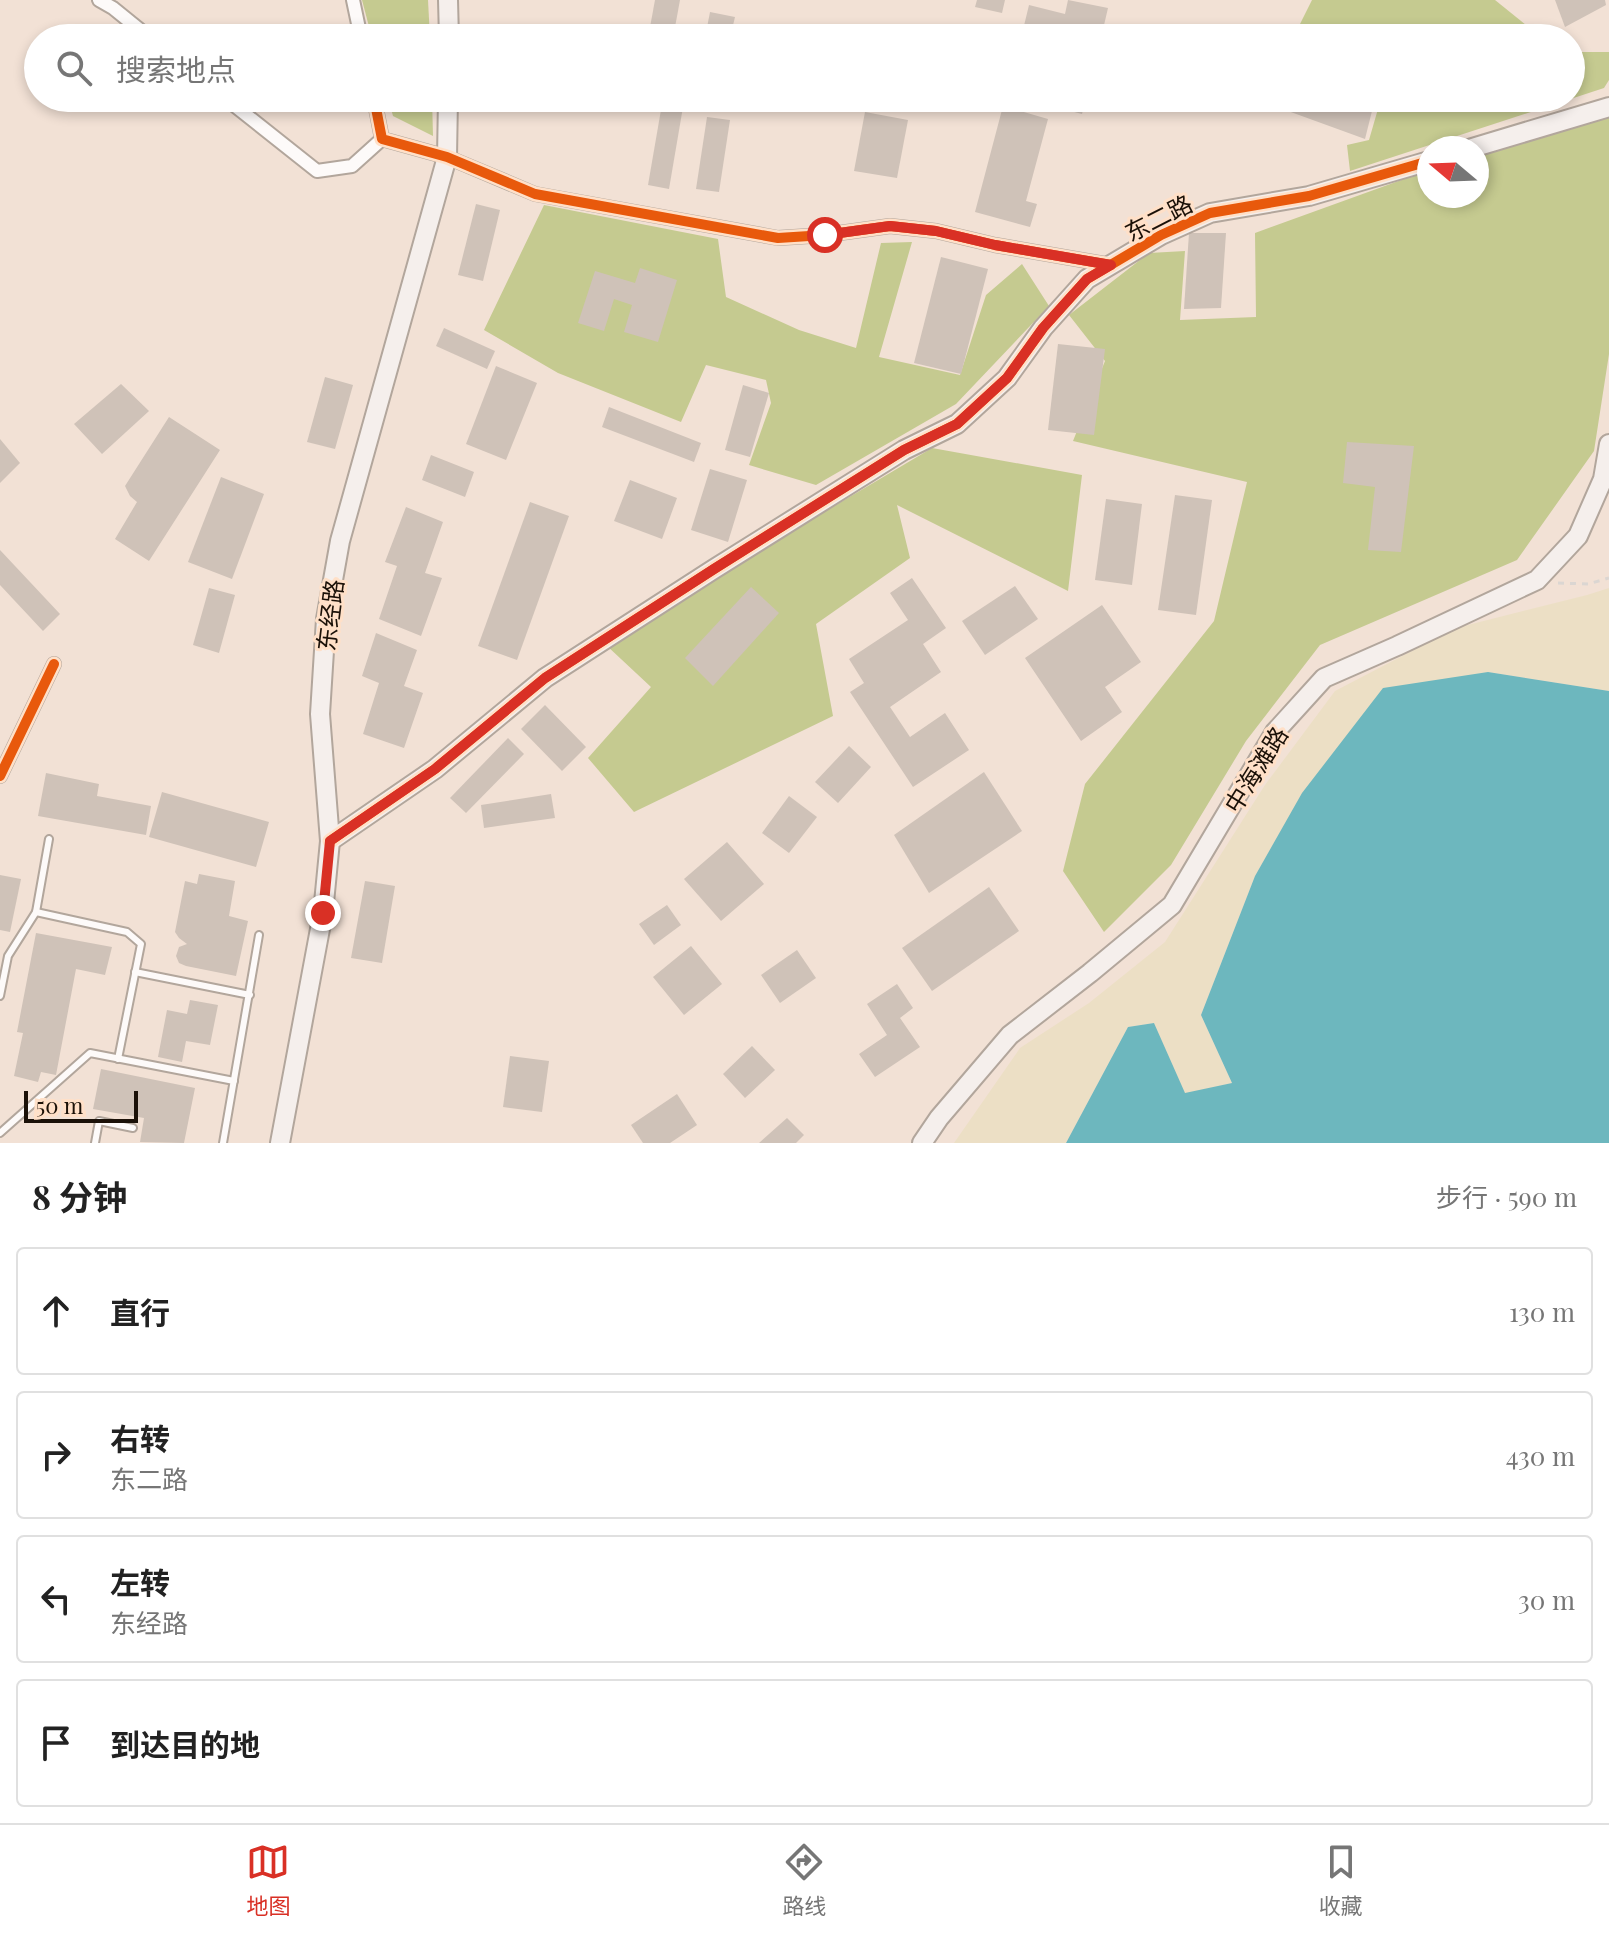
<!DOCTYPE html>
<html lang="zh">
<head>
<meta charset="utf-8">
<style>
	:root { --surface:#fff; --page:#f2f2f2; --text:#222; --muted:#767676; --line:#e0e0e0; --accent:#d93025 }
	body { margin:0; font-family:"Playfair Display","Noto Sans SC",serif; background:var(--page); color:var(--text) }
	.compass { position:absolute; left:1417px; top:136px; width:72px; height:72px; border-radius:50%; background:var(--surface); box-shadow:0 4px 12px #0003; rotate:289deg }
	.scale { position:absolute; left:24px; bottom:20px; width:114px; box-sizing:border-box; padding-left:8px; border:4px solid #1b1108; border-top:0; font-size:22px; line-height:28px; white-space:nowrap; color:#1b1108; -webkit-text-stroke:6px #ffe0c8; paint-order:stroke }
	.stop { position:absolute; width:24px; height:24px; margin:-18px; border:6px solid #d93025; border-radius:50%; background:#fff }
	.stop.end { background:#d93025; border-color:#fff; box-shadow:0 2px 8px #0008 }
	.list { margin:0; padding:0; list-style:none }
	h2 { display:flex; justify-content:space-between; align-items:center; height:104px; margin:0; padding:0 32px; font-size:34px }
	h2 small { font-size:26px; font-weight:400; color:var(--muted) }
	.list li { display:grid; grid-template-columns:52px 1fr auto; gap:24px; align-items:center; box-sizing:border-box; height:128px; margin:0 16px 16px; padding:0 16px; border:2px solid var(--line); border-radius:8px }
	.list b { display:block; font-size:30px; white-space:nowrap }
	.list p { margin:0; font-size:26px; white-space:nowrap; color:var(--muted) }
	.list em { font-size:26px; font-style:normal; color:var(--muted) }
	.icon { flex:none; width:44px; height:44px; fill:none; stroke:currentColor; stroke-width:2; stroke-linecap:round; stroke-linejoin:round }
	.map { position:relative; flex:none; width:1609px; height:1143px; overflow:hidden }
	.search { position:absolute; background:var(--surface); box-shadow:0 4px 12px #0003; left:24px; right:24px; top:24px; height:88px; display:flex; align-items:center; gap:20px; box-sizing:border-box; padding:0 28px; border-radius:44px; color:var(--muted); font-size:30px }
	.sheet { height:680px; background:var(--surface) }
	nav { display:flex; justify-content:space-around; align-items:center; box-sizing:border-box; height:112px; border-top:2px solid var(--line); background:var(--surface); font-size:22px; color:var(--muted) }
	nav a { display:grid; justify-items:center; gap:4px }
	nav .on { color:var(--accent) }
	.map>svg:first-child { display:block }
	.forest { fill:#c5ca90 }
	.sand { fill:#ecdfc5 }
	.water { fill:#6db7be }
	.building { fill:#cfc2b8 }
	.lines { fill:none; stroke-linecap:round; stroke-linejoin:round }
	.lane-casing { stroke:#b2a69c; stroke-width:10 }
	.street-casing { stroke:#b2a69c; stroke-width:16 }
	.secondary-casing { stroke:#b2a69c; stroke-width:22 }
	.path { stroke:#dbd6d2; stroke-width:3; stroke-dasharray:6 6; stroke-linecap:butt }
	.lane { stroke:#fdfaf9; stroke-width:6 }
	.street { stroke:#fdfaf9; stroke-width:12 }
	.secondary { stroke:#f5efec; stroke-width:18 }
	.cycleway-casing { stroke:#ffe0c8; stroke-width:15 }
	.cycleway { stroke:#e8590c; stroke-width:10 }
	.route { stroke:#d93025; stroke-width:10 }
	.labels { text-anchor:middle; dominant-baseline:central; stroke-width:6; stroke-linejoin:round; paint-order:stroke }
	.street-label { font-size:24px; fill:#1b1108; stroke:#ffe0c8 }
</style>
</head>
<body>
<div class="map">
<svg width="1609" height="1143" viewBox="0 0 1609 1143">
	<rect width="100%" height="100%" fill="#f2e1d5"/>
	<g class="forest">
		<polygon points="362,0 428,0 430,38 372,38"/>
		<polygon points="1312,0 1495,0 1542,38 1293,38"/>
		<polygon points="1571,52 1609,52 1609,80 1604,88 1350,171 1347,145 1369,140 1380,102 1375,98 1571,98"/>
		<polygon points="388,98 432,98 433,136 393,116"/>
		<polygon points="1609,113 1609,354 1594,451 1517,560 1320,645 1246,741 1171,865 1104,932 1063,871 1085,784 1214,621 1247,482 1073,441 1105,361 1069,315 1149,253 1185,251 1180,320 1256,317 1255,233 1429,170 1429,196 1477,196 1477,155"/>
		<polygon points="544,205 718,239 726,297 799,330 856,348 881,243 912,242 879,357 960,375 986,295 1022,264 1049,306 956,404 816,485 749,465 771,403 766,380 706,365 681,422 558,373 484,330"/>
		<polygon points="932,448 1082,475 1068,591 897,505 910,558 816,624 833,716 634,812 588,758 651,687 606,645 634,625"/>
	</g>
	<polygon class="sand" points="1609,588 1609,691 1488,672 1303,793 1255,876 1201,1015 1232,1083 1185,1094 1154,1023 1128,1027 1066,1143 954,1143 1020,1048 1089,1003 1165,942 1265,785 1335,691 1456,628 1587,595"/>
	<polygon class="water" points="1488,672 1609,691 1609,1143 1066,1143 1128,1027 1154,1023 1185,1093 1232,1083 1201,1015 1255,876 1302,793 1383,688"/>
	<g class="building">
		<polygon points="655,0 680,0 673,38 648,38"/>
		<polygon points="977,0 1005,0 1002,13 975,7"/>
		<polygon points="1068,0 1108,8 1101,38 1021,38 1029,5 1065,14"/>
		<polygon points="1555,0 1605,0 1606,5 1565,27"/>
		<polygon points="710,12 735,17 730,38 705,38"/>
		<rect x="495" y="25" width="23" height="13"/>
		<polygon points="841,98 883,98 879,112 840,102"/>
		<polygon points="1021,98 1086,98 1082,114"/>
		<polygon points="1293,98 1347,98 1373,107 1365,139 1288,111"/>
		<polygon points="662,104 683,107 669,189 648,185"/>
		<polygon points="1003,106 1048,119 1026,201 1037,204 1030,227 975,212"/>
		<polygon points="865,112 908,120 897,178 854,171"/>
		<polygon points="707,117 730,120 719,192 696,189"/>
		<polygon points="476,204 500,210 483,281 458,275"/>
		<polygon points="1189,233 1226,233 1221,308 1184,309"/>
		<polygon points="941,257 988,269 961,374 914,363"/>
		<polygon points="640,268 677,280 658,342 624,332 632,305 614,299 604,331 578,323 595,271 635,283"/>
		<polygon points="444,328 495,351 487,369 436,346"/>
		<polygon points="1058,344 1105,349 1094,435 1048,430"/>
		<polygon points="496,366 537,383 506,460 466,444"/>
		<polygon points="325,377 353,385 335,449 307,442"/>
		<polygon points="121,384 149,411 102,454 74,424"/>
		<polygon points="743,385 769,393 750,457 725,450"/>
		<polygon points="609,407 701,443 694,462 602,427"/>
		<polygon points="169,417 220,450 149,561 115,539 137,502 130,496 125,486"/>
		<polygon points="0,439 20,463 0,483"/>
		<polygon points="1347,442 1414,446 1401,552 1368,550 1375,487 1343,483"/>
		<polygon points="431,455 474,472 465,497 422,480"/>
		<polygon points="710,469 747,480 728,542 691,530"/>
		<polygon points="221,477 264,494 232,579 188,562"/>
		<polygon points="630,480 677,498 662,539 614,521"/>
		<polygon points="1175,495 1212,500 1196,615 1158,610"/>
		<polygon points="1106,499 1142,504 1132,585 1095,580"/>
		<polygon points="530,502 569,516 517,660 478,646"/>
		<polygon points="406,507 443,522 425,573 442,578 421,636 379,619 397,566 385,562"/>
		<polygon points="0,550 60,614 43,631 0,585"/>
		<polygon points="912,578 946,628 923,644 941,672 890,707 910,737 945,713 969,750 913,787 850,692 864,683 849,659 908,620 890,593"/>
		<polygon points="1015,586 1038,619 985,655 962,621"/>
		<polygon points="751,587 779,613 713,686 685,658"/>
		<polygon points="209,588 235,595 219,653 193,645"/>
		<polygon points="1102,605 1141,662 1105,687 1122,712 1081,741 1025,658"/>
		<polygon points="376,633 417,650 404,686 423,693 404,748 363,734 379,683 362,676"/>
		<polygon points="545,705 586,747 562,771 521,729"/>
		<polygon points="508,738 524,754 466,813 450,798"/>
		<polygon points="849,746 871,767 838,803 815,782"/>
		<polygon points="984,772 1022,831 929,893 894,835"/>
		<polygon points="46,773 99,784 97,796 151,806 146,835 38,816"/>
		<polygon points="162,792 269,822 256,867 149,837"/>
		<polygon points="551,794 555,818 484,828 481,805"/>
		<polygon points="789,796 817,817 789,853 762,833"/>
		<polygon points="727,842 764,884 721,921 684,879"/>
		<polygon points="199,874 235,881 229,916 248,921 236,976 186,966 179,963 176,956 179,947 187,944 179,938 175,932 185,881 197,884"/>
		<polygon points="0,875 21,879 10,932 0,930"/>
		<polygon points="365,881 395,886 382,963 351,958"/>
		<polygon points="989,887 1019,931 932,991 902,948"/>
		<polygon points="667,905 681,925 654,945 639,924"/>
		<polygon points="36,933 112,947 105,975 76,969 56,1075 41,1072 38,1082 14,1076 23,1033 17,1032"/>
		<polygon points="691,946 722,984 684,1015 653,977"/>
		<polygon points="797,950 816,978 780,1003 761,975"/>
		<polygon points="897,984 913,1008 900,1018 920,1047 875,1077 859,1054 887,1035 867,1004"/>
		<polygon points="190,1000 218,1005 210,1045 186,1041 182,1062 158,1057 167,1010 187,1014"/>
		<polygon points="752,1046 775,1070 745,1098 723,1074"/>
		<polygon points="510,1056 549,1061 542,1112 503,1107"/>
		<polygon points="101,1069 195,1088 184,1143 140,1142 144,1118 93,1109"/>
		<polygon points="677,1094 697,1125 670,1143 643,1143 631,1125"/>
		<polygon points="787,1118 804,1135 796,1143 759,1143"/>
	</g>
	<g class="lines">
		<defs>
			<g id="lane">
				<polyline points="36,912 127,932 141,944 118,1059"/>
				<polyline points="135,972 250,995"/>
				<polyline points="0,996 8,956 36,912 49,839"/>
				<polyline points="0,1133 90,1053 234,1081"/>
				<polyline points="95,1143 99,1121 133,1128"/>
				<polyline points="223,1143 259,935"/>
			</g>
			<g id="street">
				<polyline points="99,0 113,8 150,38"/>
				<polyline points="353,0 361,38"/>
				<polyline points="225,98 317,171 352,166 382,139"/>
				<polyline points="374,98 382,139 447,157 535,194 778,238 825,235 890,226 936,231 995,245 1111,265"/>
				<polyline points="0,776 54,664"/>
			</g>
			<g id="secondary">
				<polyline points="448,0 449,38"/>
				<polyline points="1472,148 1609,107"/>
				<polyline points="330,841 435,769 545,678 714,569 904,450 957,424 1007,378 1043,328 1087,279 1161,235 1210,213 1309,196 1429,161"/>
				<polyline points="280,1143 323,913 330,841 320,714 326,619 340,541 447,157 448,98"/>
				<polyline points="922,1143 939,1118 1010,1035 1090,973 1172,905 1275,732 1324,678 1397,646 1537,580 1578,536 1603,479 1609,444"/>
			</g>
		</defs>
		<use href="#lane" class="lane-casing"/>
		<use href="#street" class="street-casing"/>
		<use href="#secondary" class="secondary-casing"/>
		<polyline class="path" points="1558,583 1588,584 1609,578"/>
		<use href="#lane" class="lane"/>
		<use href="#street" class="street"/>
		<use href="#secondary" class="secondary"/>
		<defs>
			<g id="cycleway">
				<polyline points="374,98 382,139 447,157 535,194 778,238 825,235 890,226 936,231 995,245 1111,265"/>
				<polyline points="0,776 54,664"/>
				<polyline points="330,841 435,769 545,678 714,569 904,450 957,424 1007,378 1043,328 1087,279 1161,235 1210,213 1309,196 1429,161"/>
			</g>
		</defs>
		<use href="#cycleway" class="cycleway-casing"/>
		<use href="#cycleway" class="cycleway"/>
	</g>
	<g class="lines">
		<polyline class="route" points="323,913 330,841 435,769 545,678 714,569 904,450 957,424 1007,378 1043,328 1087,279 1111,265 995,245 936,231 890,226 825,235"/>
	</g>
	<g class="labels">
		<g class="street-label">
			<text transform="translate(1158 217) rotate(-27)">东二路</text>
			<text transform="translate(329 615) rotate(-83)">东经路</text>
			<text transform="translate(1255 769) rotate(-58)">中海滩路</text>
		</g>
	</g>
</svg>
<svg class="compass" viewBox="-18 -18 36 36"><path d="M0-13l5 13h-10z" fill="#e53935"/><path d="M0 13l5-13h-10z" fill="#767676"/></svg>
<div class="scale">50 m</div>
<div class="stop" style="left:825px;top:235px"></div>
<div class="stop end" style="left:323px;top:913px"></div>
<div class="search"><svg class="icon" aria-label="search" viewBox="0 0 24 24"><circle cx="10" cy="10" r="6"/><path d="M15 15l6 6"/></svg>搜索地点</div>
</div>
<section class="sheet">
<h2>8 分钟<small>步行 · 590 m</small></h2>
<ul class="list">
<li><svg class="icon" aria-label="ahead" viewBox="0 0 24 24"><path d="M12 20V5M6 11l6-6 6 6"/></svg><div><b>直行</b></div><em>130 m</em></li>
<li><svg class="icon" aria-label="right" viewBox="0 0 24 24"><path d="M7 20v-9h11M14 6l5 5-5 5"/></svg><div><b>右转</b><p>东二路</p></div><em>430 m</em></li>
<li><svg class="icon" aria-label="left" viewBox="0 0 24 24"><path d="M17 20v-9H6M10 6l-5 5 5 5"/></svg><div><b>左转</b><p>东经路</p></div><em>30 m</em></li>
<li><svg class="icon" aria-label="arrive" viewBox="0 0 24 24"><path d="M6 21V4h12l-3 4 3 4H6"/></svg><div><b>到达目的地</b></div></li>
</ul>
</section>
<nav>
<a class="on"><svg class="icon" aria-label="map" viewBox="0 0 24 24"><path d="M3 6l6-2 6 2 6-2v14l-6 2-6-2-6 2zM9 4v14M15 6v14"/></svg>地图</a>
<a><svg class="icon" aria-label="directions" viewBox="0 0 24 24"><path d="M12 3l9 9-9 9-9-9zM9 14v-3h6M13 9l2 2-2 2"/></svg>路线</a>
<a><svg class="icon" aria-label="saved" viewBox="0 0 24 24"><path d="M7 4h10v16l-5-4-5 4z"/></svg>收藏</a>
</nav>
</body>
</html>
